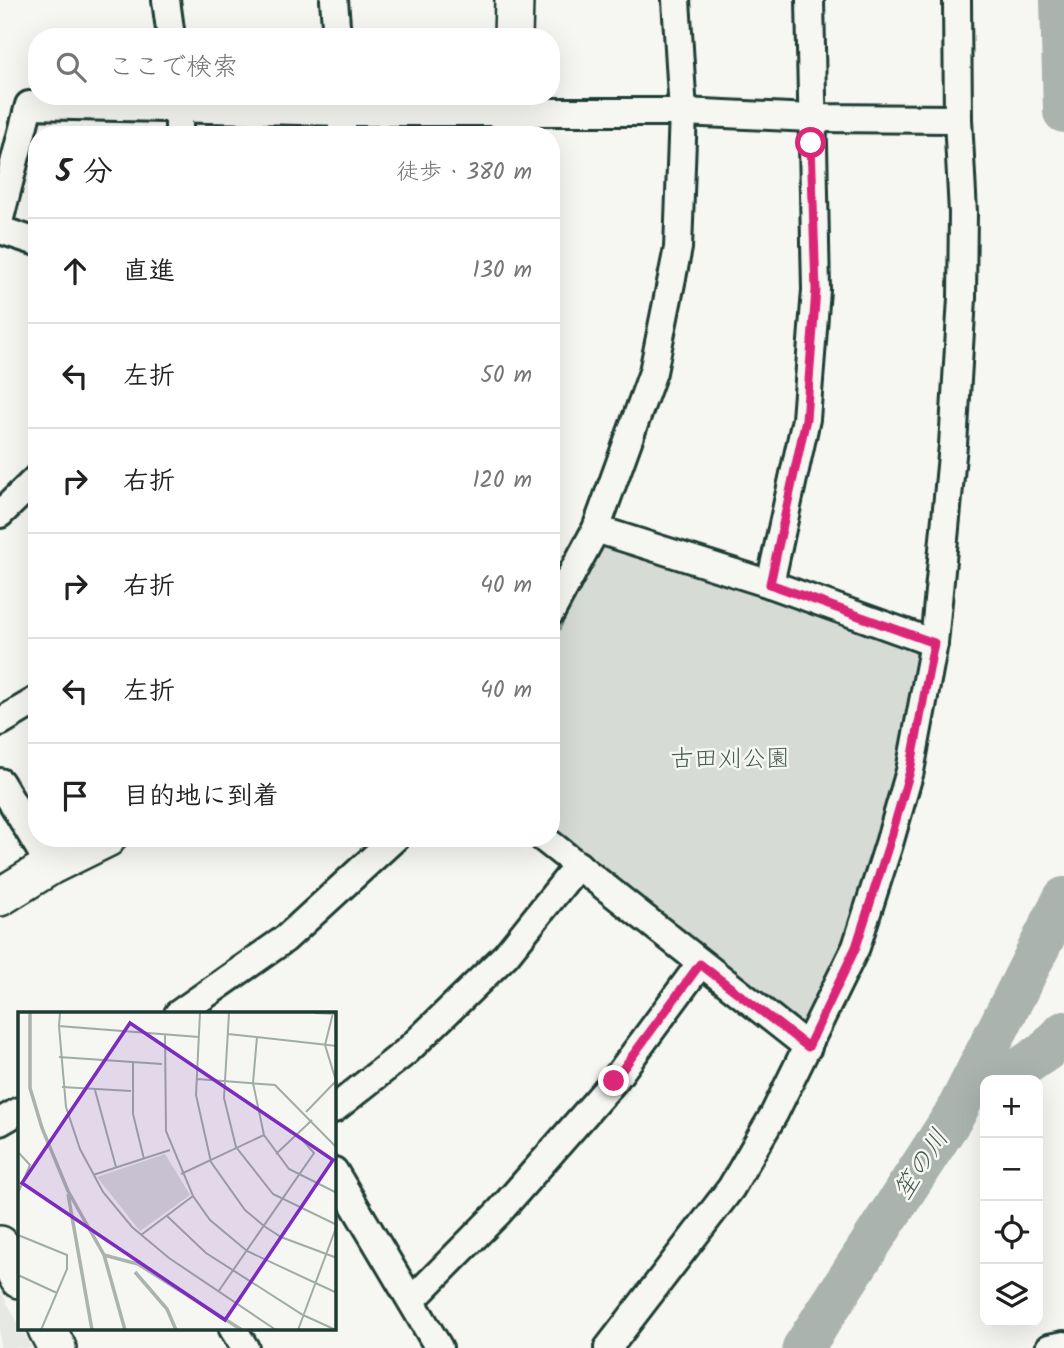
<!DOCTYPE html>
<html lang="ja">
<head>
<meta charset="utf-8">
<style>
	:root { --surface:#fff; --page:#f6f6f6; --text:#222; --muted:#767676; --line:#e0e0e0 }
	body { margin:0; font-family:Kalam,"Klee One",sans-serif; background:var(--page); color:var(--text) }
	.controls { position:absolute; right:21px; bottom:21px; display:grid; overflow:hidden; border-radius:14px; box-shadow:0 7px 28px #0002 }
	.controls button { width:63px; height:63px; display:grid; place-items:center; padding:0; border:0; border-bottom:2px solid var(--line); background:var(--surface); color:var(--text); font:35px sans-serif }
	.stop { position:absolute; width:21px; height:21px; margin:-16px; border:5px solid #db2777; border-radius:50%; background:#fff }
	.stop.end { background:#db2777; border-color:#fff; box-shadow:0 2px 7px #0008 }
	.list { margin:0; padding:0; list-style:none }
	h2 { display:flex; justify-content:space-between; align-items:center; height:91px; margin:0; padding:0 28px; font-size:30px }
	h2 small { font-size:23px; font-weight:400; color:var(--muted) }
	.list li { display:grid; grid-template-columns:46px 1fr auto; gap:21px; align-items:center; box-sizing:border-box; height:105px; padding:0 28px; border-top:2px solid var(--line) }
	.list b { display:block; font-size:26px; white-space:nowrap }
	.list em { font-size:23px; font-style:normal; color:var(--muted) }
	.icon { flex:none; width:38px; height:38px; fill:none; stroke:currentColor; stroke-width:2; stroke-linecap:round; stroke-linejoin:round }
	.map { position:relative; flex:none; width:1064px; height:1348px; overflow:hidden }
	.search { position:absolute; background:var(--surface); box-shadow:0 7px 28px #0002; left:28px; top:28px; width:532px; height:77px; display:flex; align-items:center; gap:18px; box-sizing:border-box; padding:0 24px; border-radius:28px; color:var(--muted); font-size:26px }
	.panel { position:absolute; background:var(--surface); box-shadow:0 7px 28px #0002; left:28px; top:126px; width:532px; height:721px; border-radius:28px }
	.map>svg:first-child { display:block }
	.built { fill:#e6e8e4 }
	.green { fill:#d6dbd6; stroke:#7a8c85; stroke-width:2 }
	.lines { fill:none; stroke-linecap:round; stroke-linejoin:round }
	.river { stroke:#aab3ae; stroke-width:42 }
	.street-casing { stroke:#1f3d34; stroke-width:32 }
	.secondary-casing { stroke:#1f3d34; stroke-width:42 }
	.street { stroke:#f6f6f2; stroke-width:26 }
	.secondary { stroke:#f6f6f2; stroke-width:37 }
	.route { stroke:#db2777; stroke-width:9 }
	.labels { text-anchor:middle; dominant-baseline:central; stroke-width:5; stroke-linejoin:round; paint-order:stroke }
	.park-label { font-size:24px; fill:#445d54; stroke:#f6f6f2 }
	.water-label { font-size:26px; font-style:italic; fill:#425a52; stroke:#f6f6f2 }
	.inset-river { fill:none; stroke:#aab3ae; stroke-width:3.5 }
	.inset-road { fill:none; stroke:#a0aca6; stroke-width:2 }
	.view { fill:#7b2cbf; fill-opacity:0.15; stroke:#7b2cbf; stroke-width:3.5 }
	.inset-edge { fill:none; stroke:#1f3d34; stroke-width:3.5 }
</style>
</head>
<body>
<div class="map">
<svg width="1064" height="1348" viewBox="0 0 1064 1348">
	<rect width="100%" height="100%" fill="#f6f6f2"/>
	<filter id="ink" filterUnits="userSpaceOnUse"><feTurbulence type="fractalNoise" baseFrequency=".0143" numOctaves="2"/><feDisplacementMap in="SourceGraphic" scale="14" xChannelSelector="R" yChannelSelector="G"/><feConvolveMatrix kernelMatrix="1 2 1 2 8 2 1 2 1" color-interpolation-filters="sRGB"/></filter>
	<g filter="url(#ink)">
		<polygon class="built" points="0,1290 19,1325 19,1329 22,1329 32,1348 0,1348"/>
		<polygon class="green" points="614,543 912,648 921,661 901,772 862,896 809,1023 796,1024 551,829 551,647 600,546"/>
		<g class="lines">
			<g class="river">
				<polyline points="1061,0 1064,112"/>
				<polyline points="1003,1080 1047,1050 1064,1032"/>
				<polyline points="803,1348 956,1112 1064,898"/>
			</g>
			<defs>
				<g id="street">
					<polyline points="166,0 171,37"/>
					<polyline points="334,0 337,37"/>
					<polyline points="342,96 342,135"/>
					<polyline points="179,135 179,96"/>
					<polyline points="0,218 29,105 343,112 683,112 810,118 958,119"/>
					<polyline points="0,230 37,242"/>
					<polyline points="0,514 37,478"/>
					<polyline points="596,529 770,584 934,643"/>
					<polyline points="770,584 806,419 816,290 810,0"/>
					<polyline points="551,612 596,529 653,372 678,248 683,112 676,0"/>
					<polyline points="0,722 37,700"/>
					<polyline points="0,782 50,866"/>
					<polyline points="543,838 808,1047"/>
					<polyline points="178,1014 285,939 395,838"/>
					<polyline points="334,1109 407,1051 506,955 578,865"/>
					<polyline points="0,1122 19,1111"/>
					<polyline points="334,1171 439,1348"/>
					<polyline points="412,1300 499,1212 614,1081 700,964"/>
					<polyline points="233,1329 245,1348"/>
					<polyline points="608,1348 731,1188 774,1114 856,947 889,844 910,771 934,643 953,445 962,298 963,213 958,119 957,0"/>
					<polyline points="1049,1348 1064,1345"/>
				</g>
				<g id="secondary">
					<polyline points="513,37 514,0"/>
					<polyline points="511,135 513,96"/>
					<polyline points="0,897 50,866 107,838"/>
					<polyline points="0,1245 19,1279"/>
					<polyline points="47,1329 57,1348"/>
				</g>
			</defs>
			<use href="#street" class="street-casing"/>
			<use href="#secondary" class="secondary-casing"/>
			<use href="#street" class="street"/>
			<use href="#secondary" class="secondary"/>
		</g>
	</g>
	<g class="lines" filter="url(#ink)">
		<polyline class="route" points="614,1081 700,964 808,1047 856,947 889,844 910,771 934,643 770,584 806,419 816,290 811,143"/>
	</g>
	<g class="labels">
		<g class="park-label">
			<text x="730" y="759">古田刈公園</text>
		</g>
		<g class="water-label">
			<text transform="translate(922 1165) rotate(-57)">笙の川</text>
		</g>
	</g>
	<g transform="translate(18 1012)">
		<rect width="318" height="318" fill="#f6f6f2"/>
		<path d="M 147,142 L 172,183 L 122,219 L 79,165 Z" fill="#d6dbd6"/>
		<path class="inset-river" d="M 12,1 L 12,76 L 24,116 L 50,179 L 86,243 L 107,318M 50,182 L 74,318M 86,243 L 120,252 L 224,318M 117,260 L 149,297 L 158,318"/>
		<path class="inset-road" d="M 42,1 L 41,14 L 181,25M 182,1 L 178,83 L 193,150 L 227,198 L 246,214 L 263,225 L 319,246M 211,1 L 206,86 L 218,135 L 255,182 L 319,213M 296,1 L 317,2M 315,1 L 307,33 L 319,72M 41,14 L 48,95 L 62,137 L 85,180 L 114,215 L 151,246 L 258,318M 210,22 L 319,34M 147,23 L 148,119 L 175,184 L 192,208 L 229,239 L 319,281M 239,25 L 235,71 L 246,123 L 271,157 L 319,181M 41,45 L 144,52M 115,49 L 115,102 L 126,147M 179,67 L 257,73 L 319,136M 44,75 L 113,79M 77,78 L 98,155M 288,100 L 318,69M 0,140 L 12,153 L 0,181M 258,142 L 294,108M 163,162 L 246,123M 75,163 L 152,138M 149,204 L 188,241 L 285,303 L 318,318M 0,223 L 49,243 L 49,257 L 23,318M 123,223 L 175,184M 0,263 L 39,281M 200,280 L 296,141 L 281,124M 280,318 L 319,213"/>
		<path class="view" d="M 112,11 L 315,148 L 207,308 L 4,171 Z"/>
		<rect width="318" height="318" class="inset-edge"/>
	</g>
</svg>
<div class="controls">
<button>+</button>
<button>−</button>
<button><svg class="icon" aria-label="locate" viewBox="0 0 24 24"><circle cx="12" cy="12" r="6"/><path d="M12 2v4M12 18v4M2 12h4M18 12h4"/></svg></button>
<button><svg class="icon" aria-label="layers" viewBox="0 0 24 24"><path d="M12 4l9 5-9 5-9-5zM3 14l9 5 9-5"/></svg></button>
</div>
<div class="stop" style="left:811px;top:143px"></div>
<div class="stop end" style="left:614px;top:1081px"></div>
<div class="search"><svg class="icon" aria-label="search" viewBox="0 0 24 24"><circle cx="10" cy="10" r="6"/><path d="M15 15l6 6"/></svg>ここで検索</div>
<section class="panel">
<h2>5 分<small>徒歩 · 380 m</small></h2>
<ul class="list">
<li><svg class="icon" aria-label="ahead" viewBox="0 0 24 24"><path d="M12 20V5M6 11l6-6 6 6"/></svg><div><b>直進</b></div><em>130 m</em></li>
<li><svg class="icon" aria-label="left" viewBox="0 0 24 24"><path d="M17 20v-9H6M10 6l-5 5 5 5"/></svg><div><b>左折</b></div><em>50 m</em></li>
<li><svg class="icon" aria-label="right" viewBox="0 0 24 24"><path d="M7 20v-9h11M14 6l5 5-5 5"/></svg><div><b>右折</b></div><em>120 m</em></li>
<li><svg class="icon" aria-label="right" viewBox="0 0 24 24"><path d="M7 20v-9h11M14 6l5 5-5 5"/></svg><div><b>右折</b></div><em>40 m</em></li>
<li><svg class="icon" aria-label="left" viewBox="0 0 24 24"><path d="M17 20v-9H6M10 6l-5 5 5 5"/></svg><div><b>左折</b></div><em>40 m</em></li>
<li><svg class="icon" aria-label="arrive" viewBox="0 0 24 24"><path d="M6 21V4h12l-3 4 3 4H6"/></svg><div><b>目的地に到着</b></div></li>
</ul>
</section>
</div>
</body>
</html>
